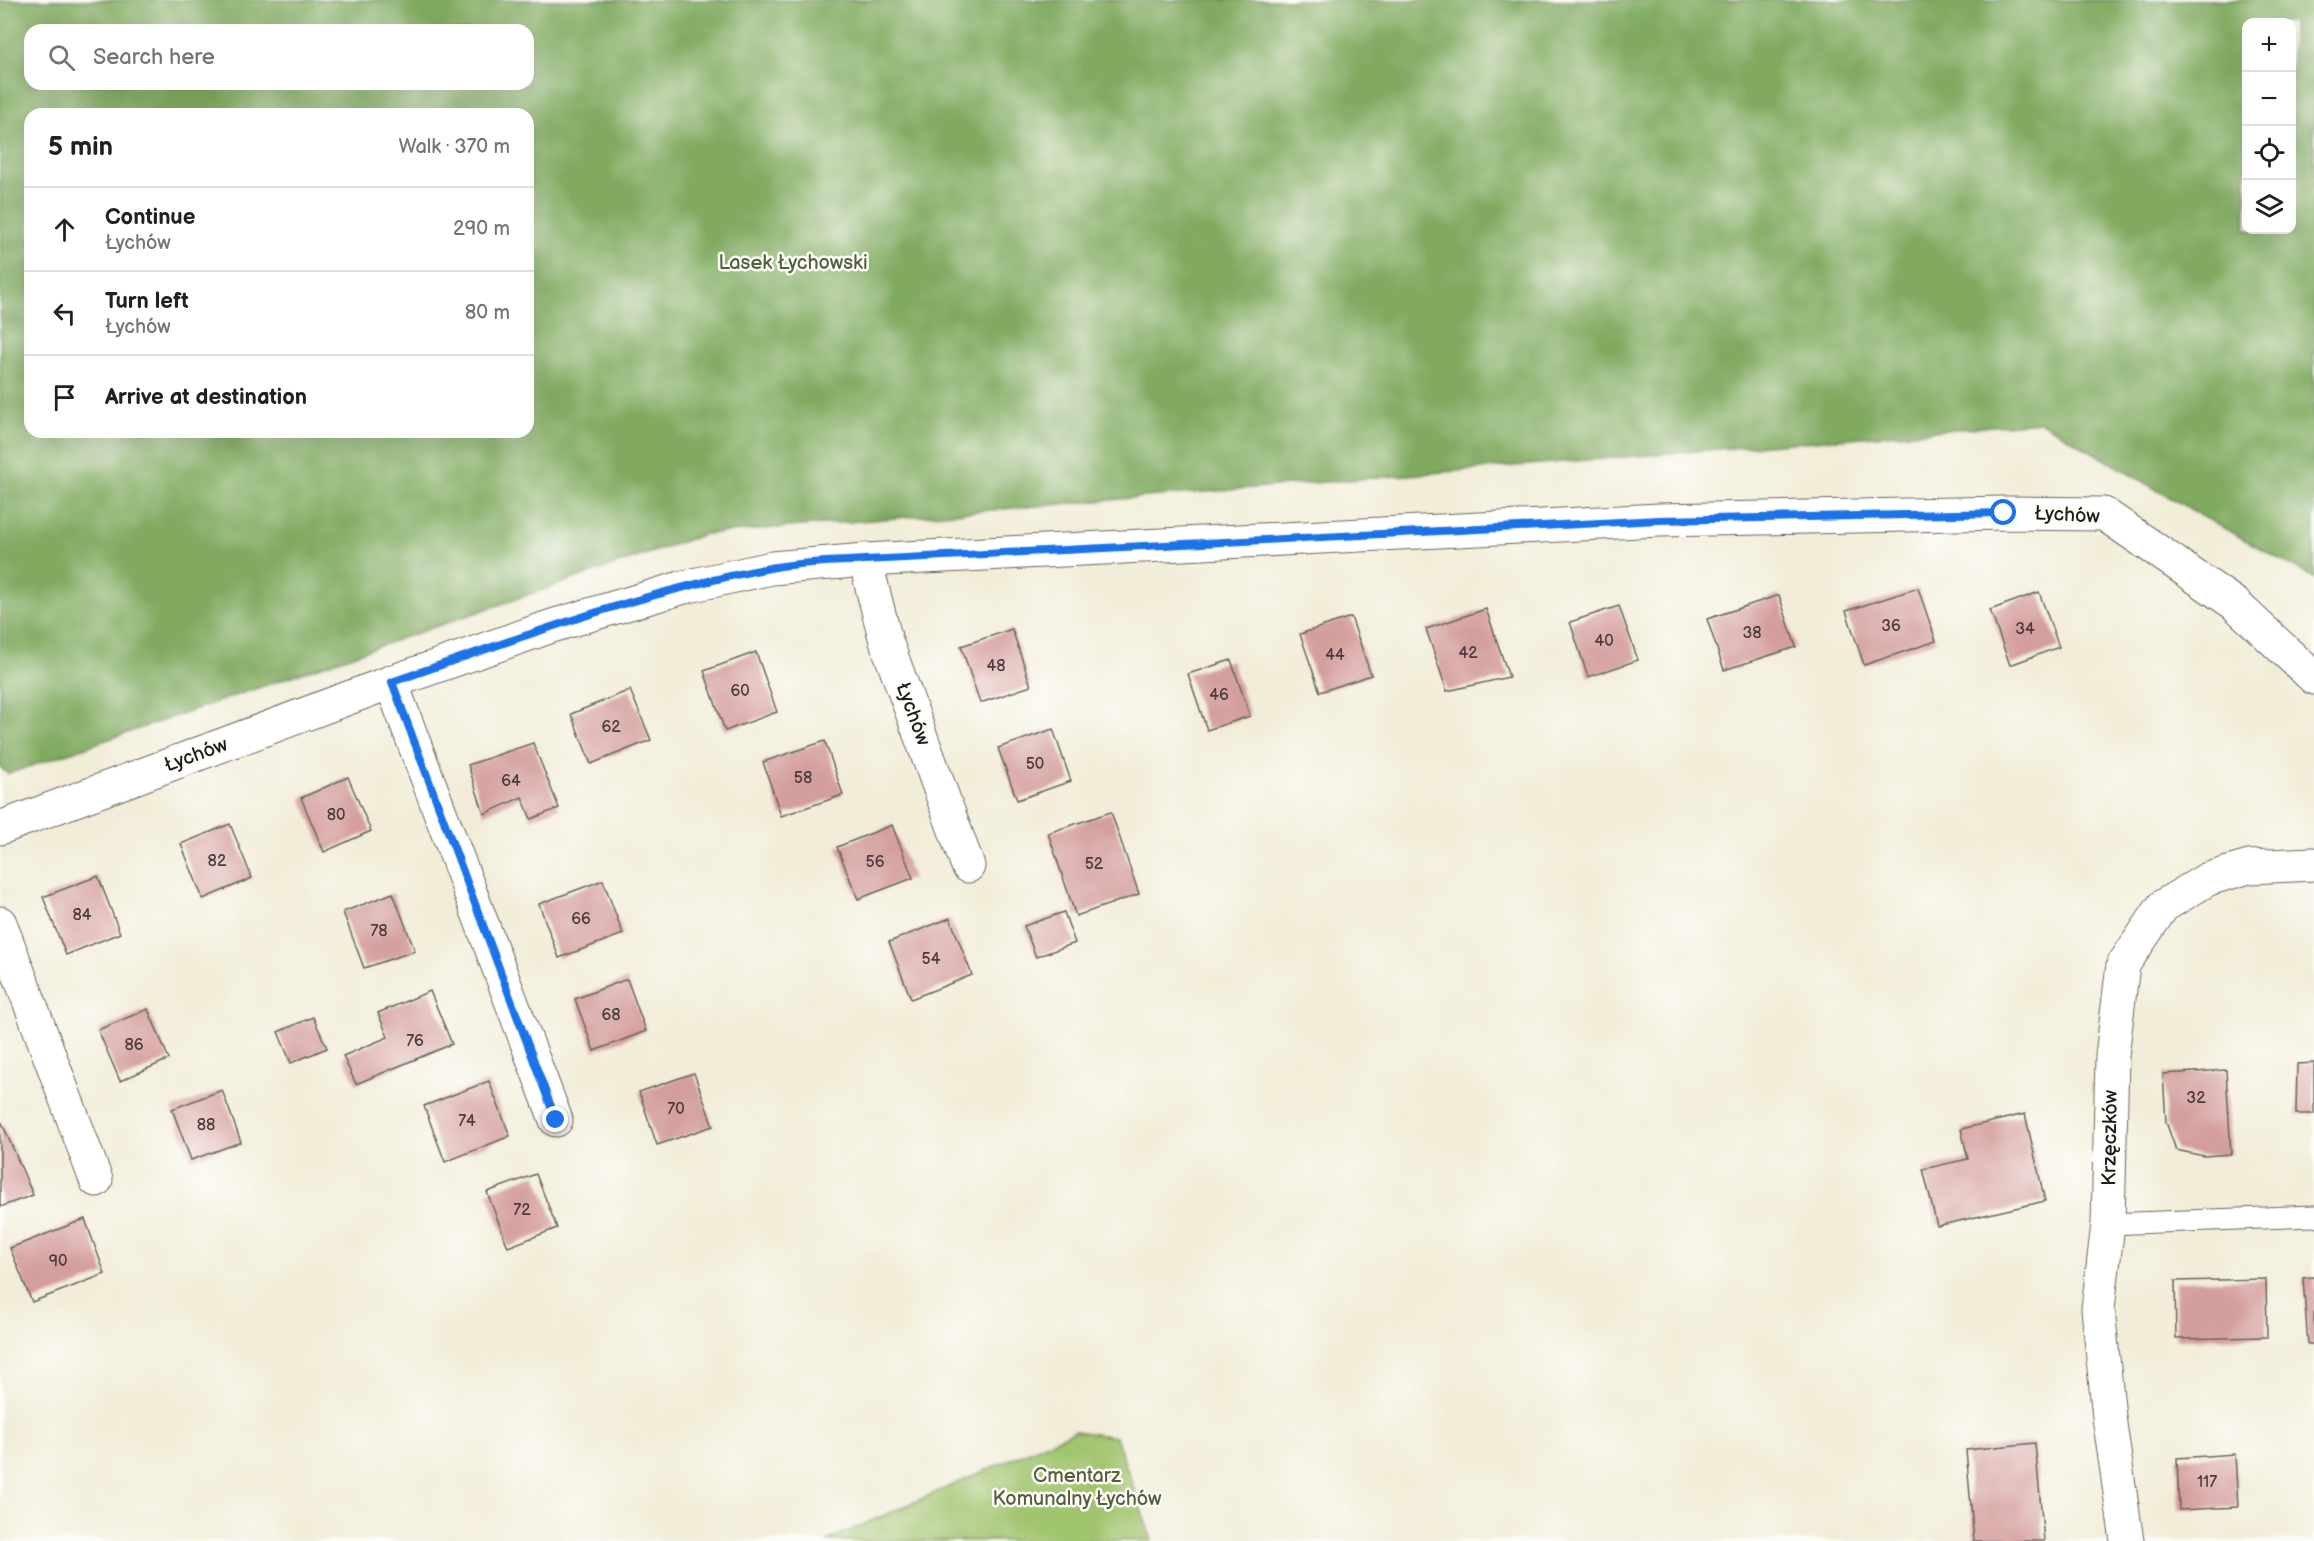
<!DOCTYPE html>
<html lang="en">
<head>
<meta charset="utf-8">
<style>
	:root { --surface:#fff; --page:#f6f6f6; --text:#202124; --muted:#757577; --line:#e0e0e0 }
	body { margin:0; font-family:"Balsamiq Sans",sans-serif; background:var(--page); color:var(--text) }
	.controls { position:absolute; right:18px; top:18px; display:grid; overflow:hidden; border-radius:12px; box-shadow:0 6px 24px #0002 }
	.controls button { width:54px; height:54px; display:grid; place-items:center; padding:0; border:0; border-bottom:2px solid var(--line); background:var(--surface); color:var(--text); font:30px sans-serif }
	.stop { position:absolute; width:18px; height:18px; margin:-14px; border:4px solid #1a73e8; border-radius:50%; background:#fff }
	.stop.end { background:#1a73e8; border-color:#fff; box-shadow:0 2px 6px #0008 }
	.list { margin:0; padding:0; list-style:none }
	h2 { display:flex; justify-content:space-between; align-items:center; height:78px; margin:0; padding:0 24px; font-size:26px }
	h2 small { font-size:20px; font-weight:400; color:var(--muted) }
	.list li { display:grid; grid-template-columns:39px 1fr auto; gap:18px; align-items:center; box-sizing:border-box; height:84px; padding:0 24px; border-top:2px solid var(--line) }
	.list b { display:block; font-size:22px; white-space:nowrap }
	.list p { margin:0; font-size:20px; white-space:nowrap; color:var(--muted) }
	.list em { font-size:20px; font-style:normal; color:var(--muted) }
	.icon { flex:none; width:33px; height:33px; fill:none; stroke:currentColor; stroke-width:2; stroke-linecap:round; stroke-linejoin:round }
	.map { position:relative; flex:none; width:2314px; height:1541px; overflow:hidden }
	.search { position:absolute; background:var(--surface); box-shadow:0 6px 24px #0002; left:24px; top:24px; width:510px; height:66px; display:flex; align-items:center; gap:15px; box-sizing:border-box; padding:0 21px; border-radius:18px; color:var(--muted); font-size:22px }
	.panel { position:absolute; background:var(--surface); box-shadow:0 6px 24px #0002; left:24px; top:108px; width:510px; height:330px; border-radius:18px }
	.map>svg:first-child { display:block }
	.green { fill:#a1c46e; stroke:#5e7045; stroke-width:1.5 }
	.forest { fill:#80aa61; stroke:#4e633e; stroke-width:1.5; fill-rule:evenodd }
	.building { fill:#d49e9c }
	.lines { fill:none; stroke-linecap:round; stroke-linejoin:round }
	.service-casing { stroke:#67655e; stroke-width:23 }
	.minor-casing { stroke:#67655e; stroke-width:35 }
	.service { stroke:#fff; stroke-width:21 }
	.minor { stroke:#fff; stroke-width:33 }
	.route { stroke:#1a73e8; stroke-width:8 }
	.labels { text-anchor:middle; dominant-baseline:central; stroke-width:5; stroke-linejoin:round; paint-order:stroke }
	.number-label { font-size:16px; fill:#4a3c3c }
	.park-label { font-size:20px; fill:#515f3d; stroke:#fdfcf7 }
	.street-label { font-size:20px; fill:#1c1c1c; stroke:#fdfcf7 }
</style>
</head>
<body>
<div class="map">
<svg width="2314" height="1541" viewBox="0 0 2314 1541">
	<rect width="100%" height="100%" fill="#fdfcf7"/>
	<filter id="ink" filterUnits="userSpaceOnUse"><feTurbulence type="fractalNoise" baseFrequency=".0167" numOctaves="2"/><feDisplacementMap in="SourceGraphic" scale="12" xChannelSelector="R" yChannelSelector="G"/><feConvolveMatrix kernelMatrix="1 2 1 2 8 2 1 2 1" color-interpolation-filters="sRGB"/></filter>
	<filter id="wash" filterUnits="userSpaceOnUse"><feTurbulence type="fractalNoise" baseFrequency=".008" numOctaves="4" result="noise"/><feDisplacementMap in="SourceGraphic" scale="24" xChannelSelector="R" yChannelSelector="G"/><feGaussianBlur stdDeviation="1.35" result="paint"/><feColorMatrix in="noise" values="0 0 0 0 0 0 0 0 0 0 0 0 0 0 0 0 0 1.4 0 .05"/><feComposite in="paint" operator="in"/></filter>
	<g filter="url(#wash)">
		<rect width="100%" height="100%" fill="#f2edd8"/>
		<polygon class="green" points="1075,1431 1116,1437 1152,1541 826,1541"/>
		<path class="forest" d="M 0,0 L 2314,0 L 2314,578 L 2200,515 L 2041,422 L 705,534 L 8,774 L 0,767 ZM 2246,22 L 2292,22 L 2292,230 L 2246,230 ZM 30,30 L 528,30 L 528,84 L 30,84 ZM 30,114 L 528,114 L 528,432 L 30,432 Z"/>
		<g id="blocks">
			<g class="building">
				<polygon points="1918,588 1936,641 1864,665 1846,611"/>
				<polygon points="2039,592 2059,647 2010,665 1990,610"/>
				<polygon points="1779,595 1796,647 1724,670 1707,619"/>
				<polygon points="1619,606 1638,660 1588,677 1570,622"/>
				<polygon points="1486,609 1509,677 1447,691 1426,629"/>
				<polygon points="1351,617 1371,675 1320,692 1300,634"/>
				<polygon points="1012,629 1031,686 980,703 961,646"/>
				<polygon points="756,652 777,712 725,731 704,671"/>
				<polygon points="1231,660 1250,716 1207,730 1188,674"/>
				<polygon points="630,690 651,740 591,764 571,714"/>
				<polygon points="1053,729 1071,781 1017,800 998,748"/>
				<polygon points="825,741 843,795 781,816 763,762"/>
				<polygon points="533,743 559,808 531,819 522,797 484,814 468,765"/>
				<polygon points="348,777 371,831 324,852 301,798"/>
				<polygon points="1111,812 1139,894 1076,916 1048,833"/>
				<polygon points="230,824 252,878 203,899 181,844"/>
				<polygon points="892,825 913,878 858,899 837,847"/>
				<polygon points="98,876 120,933 66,955 43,897"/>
				<polygon points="603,880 623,934 559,958 539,904"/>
				<polygon points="393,893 415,951 364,968 343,912"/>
				<polygon points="1064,912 1075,943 1036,957 1024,926"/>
				<polygon points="950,918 972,975 911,999 889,942"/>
				<polygon points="627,979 646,1031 594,1051 575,999"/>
				<polygon points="430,991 452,1044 356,1084 343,1056 388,1037 378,1013"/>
				<polygon points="148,1009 169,1059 120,1081 98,1030"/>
				<polygon points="313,1017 327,1048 291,1063 278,1032"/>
				<polygon points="2314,1063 2314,1114 2296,1114 2297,1064"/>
				<polygon points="2226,1070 2231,1154 2204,1156 2176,1150 2166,1122 2163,1074"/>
				<polygon points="694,1073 713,1126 657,1145 639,1092"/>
				<polygon points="489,1081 510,1136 445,1162 424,1106"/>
				<polygon points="222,1090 241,1142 191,1160 172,1109"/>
				<polygon points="2025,1114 2045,1201 1937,1226 1923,1169 1968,1159 1961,1129"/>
				<polygon points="2,1123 33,1195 0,1207 0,1124"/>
				<polygon points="536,1174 557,1228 508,1247 487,1192"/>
				<polygon points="85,1219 105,1274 32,1302 10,1248"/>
				<polygon points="2314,1277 2314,1345 2308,1345 2303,1278"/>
				<polygon points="2266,1279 2267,1337 2176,1339 2175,1281"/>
				<polygon points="2035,1443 2044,1541 1974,1541 1966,1450"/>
				<polygon points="2235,1454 2238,1507 2179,1510 2177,1458"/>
			</g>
		</g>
	</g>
	<g filter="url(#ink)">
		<use href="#blocks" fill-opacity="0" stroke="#67655e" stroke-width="1.5"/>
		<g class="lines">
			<defs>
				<polyline id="service" points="2108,1224 2314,1216"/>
				<g id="minor">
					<polyline points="865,560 886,641 968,866"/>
					<polyline points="391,682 556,1120"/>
					<polyline points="0,828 391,682 552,626 684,587 772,568 865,560 1659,520 2004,513 2104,514 2235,604 2314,678"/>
					<polyline points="0,923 96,1180"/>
					<polyline points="2127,1541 2109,1417 2098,1309 2108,1224 2112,1056 2123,965 2163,906 2208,879 2249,867 2314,864"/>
				</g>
			</defs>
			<use href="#service" class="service-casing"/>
			<use href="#minor" class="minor-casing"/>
			<use href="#service" class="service"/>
			<use href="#minor" class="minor"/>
		</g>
	</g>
	<g class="lines" filter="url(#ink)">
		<path class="route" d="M 556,1120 L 392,682 C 516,639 640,592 770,568 C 801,562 834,562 865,560 L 1659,520 L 2004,513"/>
	</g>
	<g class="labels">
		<g class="number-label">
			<text x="1891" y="626">36</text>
			<text x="2025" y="629">34</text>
			<text x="1752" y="633">38</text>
			<text x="1604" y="641">40</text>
			<text x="1468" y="653">42</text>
			<text x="1335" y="655">44</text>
			<text x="996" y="666">48</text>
			<text x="740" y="691">60</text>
			<text x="1219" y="695">46</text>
			<text x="611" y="727">62</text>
			<text x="1035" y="764">50</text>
			<text x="803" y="778">58</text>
			<text x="511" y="781">64</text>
			<text x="336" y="815">80</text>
			<text x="217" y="861">82</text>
			<text x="875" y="862">56</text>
			<text x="1094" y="864">52</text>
			<text x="82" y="915">84</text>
			<text x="581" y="919">66</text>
			<text x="379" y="931">78</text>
			<text x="931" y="959">54</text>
			<text x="611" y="1015">68</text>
			<text x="415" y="1041">76</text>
			<text x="134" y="1045">86</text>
			<text x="2196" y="1098">32</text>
			<text x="676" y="1109">70</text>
			<text x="467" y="1121">74</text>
			<text x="206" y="1125">88</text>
			<text x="522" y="1210">72</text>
			<text x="58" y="1261">90</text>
			<text x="2207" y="1482">117</text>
		</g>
		<g class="park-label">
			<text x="793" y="263">Lasek Łychowski</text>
			<text x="1077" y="1476">Cmentarz<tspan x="1077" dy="23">Komunalny Łychów</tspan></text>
		</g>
		<g class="street-label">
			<text transform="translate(2067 515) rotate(3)">Łychów</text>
			<text transform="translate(913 714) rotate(70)">Łychów</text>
			<text transform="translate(196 755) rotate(-20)">Łychów</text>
			<text transform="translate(2110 1138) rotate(-89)">Krzęczków</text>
		</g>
	</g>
</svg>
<div class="controls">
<button>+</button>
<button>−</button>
<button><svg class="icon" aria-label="locate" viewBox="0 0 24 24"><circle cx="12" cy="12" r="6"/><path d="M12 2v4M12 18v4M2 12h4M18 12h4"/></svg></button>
<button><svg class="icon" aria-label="layers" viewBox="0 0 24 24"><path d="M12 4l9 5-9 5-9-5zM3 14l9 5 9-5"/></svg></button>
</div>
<div class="stop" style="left:2004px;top:513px"></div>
<div class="stop end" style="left:556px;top:1120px"></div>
<div class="search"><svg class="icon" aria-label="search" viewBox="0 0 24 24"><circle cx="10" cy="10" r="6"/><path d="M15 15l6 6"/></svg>Search here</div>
<section class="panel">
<h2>5 min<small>Walk · 370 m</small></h2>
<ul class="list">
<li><svg class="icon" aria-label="ahead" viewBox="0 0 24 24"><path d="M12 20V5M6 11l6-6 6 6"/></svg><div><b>Continue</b><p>Łychów</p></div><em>290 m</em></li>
<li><svg class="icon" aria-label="left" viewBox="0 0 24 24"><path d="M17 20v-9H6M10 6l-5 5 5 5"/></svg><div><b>Turn left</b><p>Łychów</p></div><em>80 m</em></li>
<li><svg class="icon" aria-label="arrive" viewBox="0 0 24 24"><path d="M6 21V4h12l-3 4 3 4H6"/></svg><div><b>Arrive at destination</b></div></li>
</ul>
</section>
</div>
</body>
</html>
